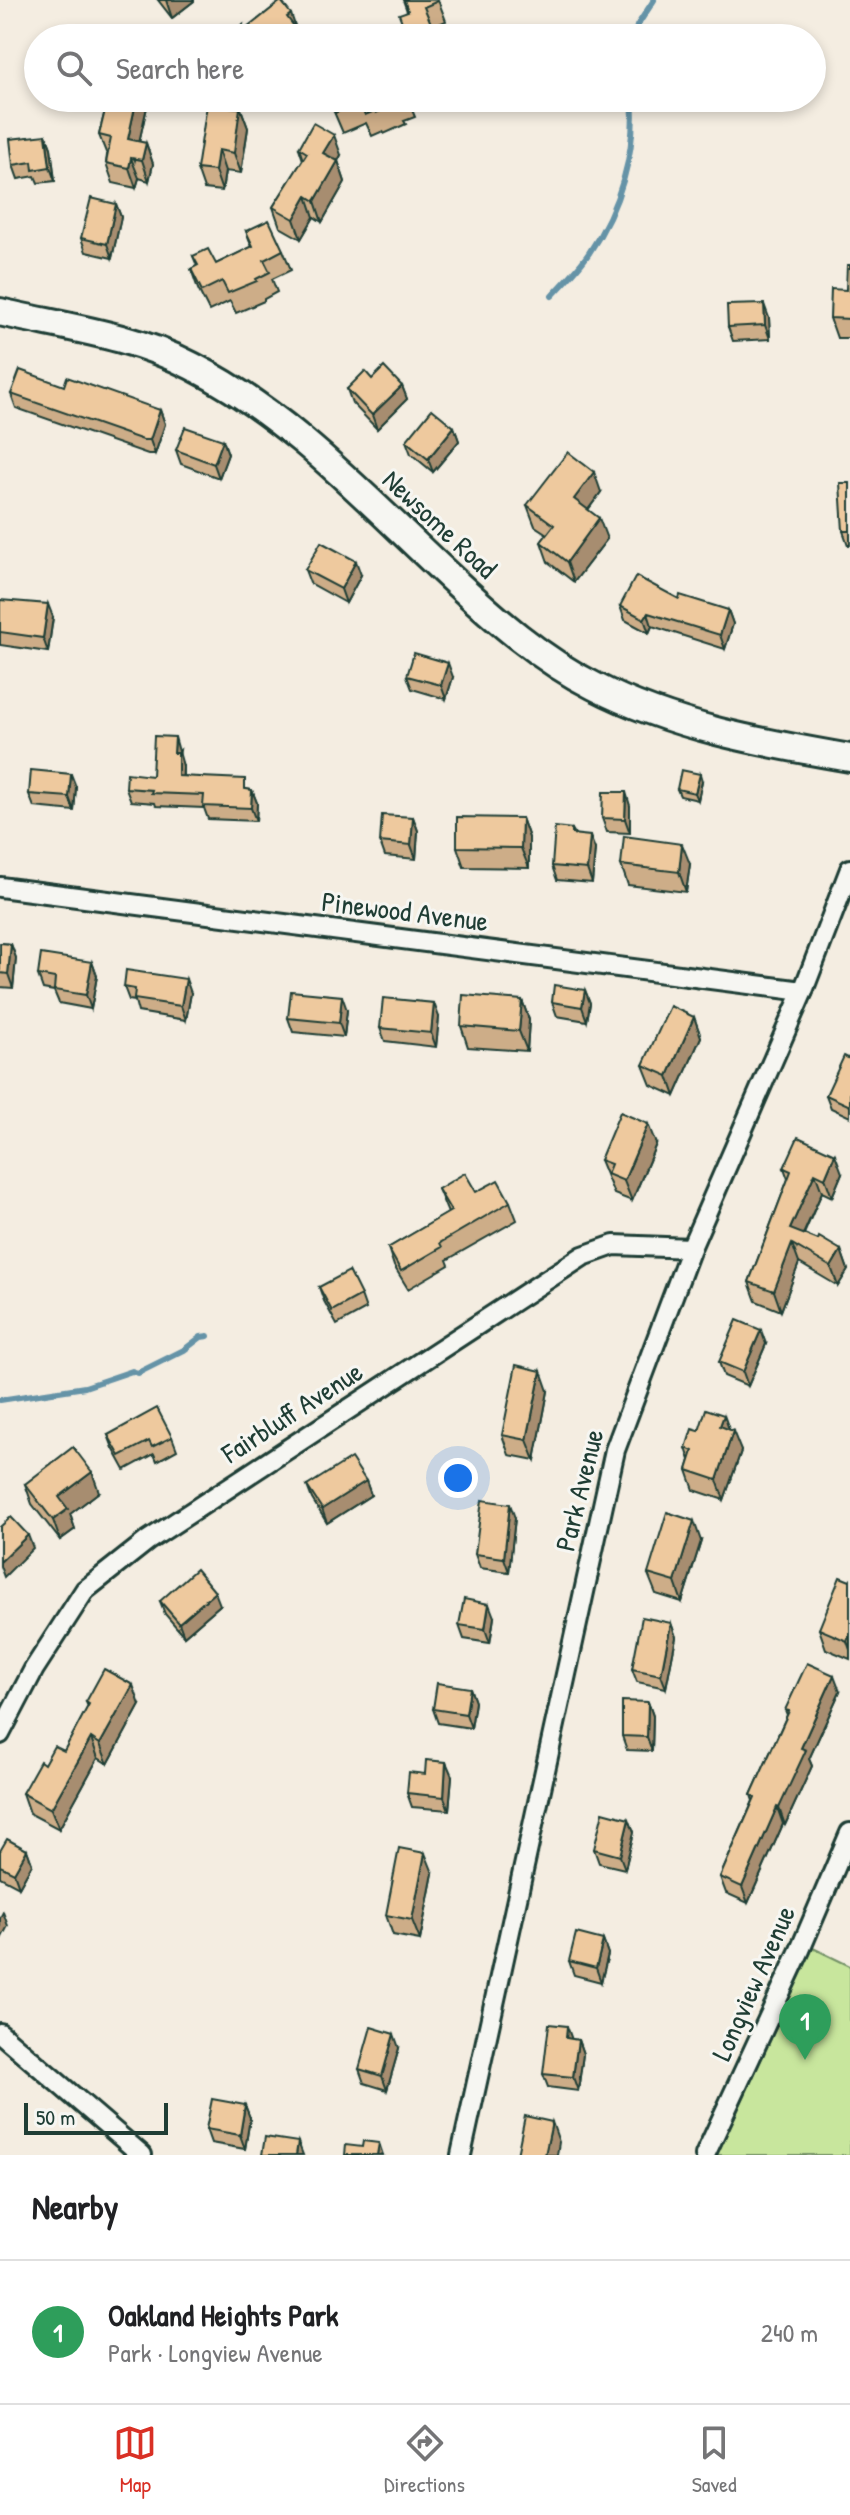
<!DOCTYPE html>
<html lang="en">
<head>
<meta charset="utf-8">
<style>
	:root { --surface:#fff; --page:#f2f2f2; --text:#202124; --muted:#757577; --line:#e0e0e0; --accent:#d93025 }
	body { margin:0; font-family:"Patrick Hand",sans-serif; background:var(--page); color:var(--text) }
	.scale { position:absolute; left:24px; bottom:20px; width:144px; box-sizing:border-box; padding-left:8px; border:4px solid #1f3d34; border-top:0; font-size:22px; line-height:28px; white-space:nowrap; color:#1f3d34; -webkit-text-stroke:6px #f6f6f2; paint-order:stroke }
	.you { position:absolute; left:458px; top:1478px; width:28px; height:28px; margin:-20px; border:6px solid #fff; border-radius:50%; background:#1a73e8; box-shadow:0 0 0 12px #1a73e833 }
	.badge { display:grid; place-items:center; width:52px; height:52px; border-radius:50%; background:var(--accent); color:#fff; font-size:26px; font-weight:700 }
	.pin { position:absolute; translate:-50% -66px; filter:drop-shadow(0 2px 4px #0008) }
	.pin::after { content:''; position:absolute; top:42px; width:28px; height:24px; background:inherit; clip-path:polygon(0 0,100% 0,50% 100%) }
	.list { margin:0; padding:0; list-style:none }
	h2 { display:flex; justify-content:space-between; align-items:center; height:104px; margin:0; padding:0 32px; font-size:34px }
	h2 small { font-size:26px; font-weight:400; color:var(--muted) }
	.list li { display:grid; grid-template-columns:52px 1fr auto; gap:24px; align-items:center; box-sizing:border-box; height:144px; padding:0 32px; border-top:2px solid var(--line) }
	.list b { display:block; font-size:30px; white-space:nowrap }
	.list p { margin:0; font-size:26px; white-space:nowrap; color:var(--muted) }
	.list em { font-size:26px; font-style:normal; color:var(--muted) }
	.icon { flex:none; width:44px; height:44px; fill:none; stroke:currentColor; stroke-width:2; stroke-linecap:round; stroke-linejoin:round }
	.map { position:relative; flex:none; width:850px; height:2155px; overflow:hidden }
	.search { position:absolute; background:var(--surface); box-shadow:0 4px 12px #0003; left:24px; right:24px; top:24px; height:88px; display:flex; align-items:center; gap:20px; box-sizing:border-box; padding:0 28px; border-radius:44px; color:var(--muted); font-size:30px }
	.sheet { height:248px; background:var(--surface) }
	nav { display:flex; justify-content:space-around; align-items:center; box-sizing:border-box; height:112px; border-top:2px solid var(--line); background:var(--surface); font-size:22px; color:var(--muted) }
	nav a { display:grid; justify-items:center; gap:4px }
	nav .on { color:var(--accent) }
	.map>svg:first-child { display:block }
	.green { fill:#c8e69d; stroke:#749268; stroke-width:2 }
	.lines { fill:none; stroke-linecap:round; stroke-linejoin:round }
	.stream { stroke:#6593a7; stroke-width:6 }
	.street-casing { stroke:#1f3d34; stroke-width:24 }
	.secondary-casing { stroke:#1f3d34; stroke-width:32 }
	.street { stroke:#f6f6f2; stroke-width:18 }
	.secondary { stroke:#f6f6f2; stroke-width:26 }
	.wall { fill:#cdad88; stroke:#1f3d34; stroke-width:2 }
	.shaded-wall { fill:#a78d6f; stroke:#1f3d34; stroke-width:2 }
	.building { fill:#eec99e; stroke:#1f3d34; stroke-width:2 }
	.labels { text-anchor:middle; dominant-baseline:central; stroke-width:6; stroke-linejoin:round; paint-order:stroke }
	.street-label { font-size:28px; fill:#1f3d34; stroke:#f6f6f2 }
</style>
</head>
<body>
<div class="map">
<svg width="850" height="2155" viewBox="0 0 850 2155">
	<rect width="100%" height="100%" fill="#f4ede1"/>
	<filter id="ink" filterUnits="userSpaceOnUse"><feTurbulence type="fractalNoise" baseFrequency=".0125" numOctaves="2"/><feDisplacementMap in="SourceGraphic" scale="16" xChannelSelector="R" yChannelSelector="G"/><feConvolveMatrix kernelMatrix="1 2 1 2 8 2 1 2 1" color-interpolation-filters="sRGB"/></filter>
	<g filter="url(#ink)">
		<polygon class="green" points="813,1948 850,1966 850,2155 717,2155"/>
		<g class="lines">
			<g class="stream">
				<polyline points="634,38 637,26 654,0"/>
				<path d="M 552,296 C 565,282 579,268 589,253 C 619,209 637,151 632,98"/>
				<polyline points="0,1400 85,1387 132,1371 138,1373 184,1350 201,1337 208,1336"/>
			</g>
			<defs>
				<g id="street">
					<polyline points="0,887 803,991"/>
					<polyline points="0,1734 34,1669 85,1590 147,1541 583,1256 614,1245 691,1248"/>
					<polyline points="0,2033 142,2155"/>
					<polyline points="461,2155 615,1450 691,1248 803,991 850,869"/>
					<polyline points="705,2155 800,1950 850,1833"/>
				</g>
				<path id="secondary" d="M 0,312 C 65,327 132,335 192,366 C 291,416 369,502 450,577 C 494,618 540,659 594,686 C 673,727 763,743 850,758"/>
			</defs>
			<use href="#street" class="street-casing"/>
			<use href="#secondary" class="secondary-casing"/>
			<use href="#street" class="street"/>
			<use href="#secondary" class="secondary"/>
		</g>
		<g class="wall">
			<polygon points="158,0 194,0 194,1 172,18"/>
			<polygon points="403,0 438,0 446,21 432,27 437,38 408,38 407,11"/>
			<polygon points="108,98 149,98 139,142 146,143 153,164 149,181 139,178 136,188 113,183 106,163 107,155 99,135"/>
			<polygon points="328,98 425,98 410,105 415,117 404,121 406,124 384,134 383,131 372,136 366,123 343,133"/>
			<polygon points="241,102 241,109 248,128 241,173 225,171 222,191 204,189 197,169"/>
			<polygon points="46,135 51,148 55,181 38,183 35,176 18,179 13,165"/>
			<polygon points="299,148 341,155 338,161 345,182 322,222 314,217 301,239 280,227 273,207 303,160"/>
			<polygon points="116,204 121,217 112,258 86,252 81,238"/>
			<polygon points="246,231 283,250 291,270 272,279 277,292 264,299 264,301 236,313 230,301 209,311 198,289 191,269 197,266 193,256 216,264 252,247"/>
			<polygon points="850,265 850,338 837,338 830,318 846,290"/>
			<polygon points="769,318 770,339 733,341 728,327"/>
			<polygon points="372,379 402,386 407,399 377,429 352,403 347,389"/>
			<polygon points="64,386 160,410 165,424 155,454 148,454 16,408 11,394"/>
			<polygon points="454,427 459,441 433,472 411,454 406,441"/>
			<polygon points="223,440 228,454 219,478 181,464 176,450"/>
			<polygon points="850,483 850,545 848,545 843,531"/>
			<polygon points="601,492 588,510 607,539 574,582 548,562 541,542 547,534 535,526 527,505"/>
			<polygon points="305,570 361,575 346,603 310,583"/>
			<polygon points="0,600 53,617 48,652 0,645"/>
			<polygon points="620,606 728,610 733,624 725,649 652,626 649,633 625,620"/>
			<polygon points="407,676 453,677 446,699 412,689"/>
			<polygon points="180,750 179,756 183,766 183,776 252,790 257,803 256,821 208,819 204,808 156,806 155,803 131,801 126,788 152,776"/>
			<polygon points="702,781 698,800 680,796 677,789"/>
			<polygon points="76,787 74,811 34,807 29,794"/>
			<polygon points="630,806 630,833 607,832 602,818"/>
			<polygon points="413,817 418,831 416,859 385,856 380,842"/>
			<polygon points="522,818 529,838 529,868 464,867 457,847"/>
			<polygon points="572,829 575,834 595,849 592,883 557,880 552,866"/>
			<polygon points="690,864 686,892 628,885 621,865"/>
			<polygon points="0,943 11,944 16,958 13,988 0,987"/>
			<polygon points="92,962 97,976 91,1009 59,1003 54,991 43,989 38,975"/>
			<polygon points="124,987 191,993 186,1020 138,1012 135,1001 129,1000"/>
			<polygon points="585,990 590,1003 587,1021 557,1016 552,1002"/>
			<polygon points="522,1000 529,1020 527,1051 468,1047 461,1026"/>
			<polygon points="347,1010 344,1037 293,1032 288,1018"/>
			<polygon points="439,1017 436,1047 385,1041 380,1028"/>
			<polygon points="694,1017 701,1037 675,1096 651,1085 643,1065"/>
			<polygon points="850,1059 850,1117 831,1108 826,1095"/>
			<polygon points="656,1144 632,1201 614,1194 600,1160"/>
			<polygon points="784,1168 842,1173 832,1197 822,1192 804,1234 841,1250 848,1270 838,1286 799,1263 781,1311 756,1301 749,1282 788,1179"/>
			<polygon points="438,1189 476,1192 510,1202 517,1220 447,1260 449,1265 408,1289 394,1266 388,1248 448,1213"/>
			<polygon points="319,1287 361,1295 366,1309 337,1325 324,1301"/>
			<polygon points="766,1344 748,1386 724,1376 719,1362"/>
			<polygon points="548,1391 535,1460 509,1455 502,1435"/>
			<polygon points="729,1429 741,1451 724,1500 694,1490 687,1470 690,1460 686,1448 699,1431"/>
			<polygon points="108,1435 172,1437 177,1450 157,1461 154,1454 125,1470 113,1448"/>
			<polygon points="366,1481 371,1495 327,1523 312,1499 307,1486"/>
			<polygon points="25,1484 99,1492 70,1514 75,1529 60,1540 32,1504"/>
			<polygon points="515,1518 509,1572 480,1568 475,1554"/>
			<polygon points="701,1541 682,1602 656,1594 648,1574"/>
			<polygon points="850,1581 850,1659 826,1649 819,1629"/>
			<polygon points="160,1601 220,1605 184,1636 165,1614"/>
			<polygon points="494,1617 490,1643 464,1639 459,1625"/>
			<polygon points="671,1623 676,1637 666,1688 637,1682 632,1669"/>
			<polygon points="470,1688 475,1702 471,1728 438,1723 433,1709"/>
			<polygon points="840,1691 809,1759 812,1766 785,1825 783,1824 748,1903 726,1893 720,1877 753,1801 751,1795 787,1715 785,1710"/>
			<polygon points="86,1702 140,1705 108,1764 98,1758 59,1829 29,1813 22,1793 44,1764 64,1751 88,1707"/>
			<polygon points="648,1702 653,1716 652,1751 627,1750 622,1736"/>
			<polygon points="452,1776 449,1810 412,1807 407,1793"/>
			<polygon points="629,1819 634,1832 625,1869 599,1863 594,1849"/>
			<polygon points="27,1850 32,1864 19,1887 0,1877 0,1851"/>
			<polygon points="433,1873 420,1940 393,1935 386,1915"/>
			<polygon points="603,1940 608,1954 601,1982 574,1975 569,1961"/>
			<polygon points="572,2039 578,2040 583,2054 578,2091 548,2087 543,2074"/>
			<polygon points="399,2048 387,2090 364,2083 359,2069"/>
			<polygon points="245,2105 250,2118 245,2149 211,2143 206,2129"/>
		</g>
		<g class="shaded-wall">
			<polygon points="166,0 194,0 194,1 172,18"/>
			<polygon points="291,14 298,34 299,38 288,38 287,35 287,17"/>
			<polygon points="137,98 149,98 135,160 128,139"/>
			<polygon points="232,98 240,98 241,102 241,109 248,128 241,173 234,153 230,107"/>
			<polygon points="46,135 51,148 55,181 50,167"/>
			<polygon points="334,135 341,155 331,173 323,153"/>
			<polygon points="146,143 153,164 149,181 142,160"/>
			<polygon points="218,150 225,171 222,191 215,171"/>
			<polygon points="131,158 139,178 136,188 129,168"/>
			<polygon points="338,161 345,182 322,222 315,201"/>
			<polygon points="307,196 314,217 301,239 294,219"/>
			<polygon points="116,204 121,217 112,258 107,244"/>
			<polygon points="764,304 769,318 770,339 765,325"/>
			<polygon points="402,386 407,399 377,429 372,415"/>
			<polygon points="160,410 165,424 155,454 150,440"/>
			<polygon points="454,427 459,441 433,472 428,459"/>
			<polygon points="223,440 228,454 219,478 214,464"/>
			<polygon points="594,472 601,492 581,519 574,499"/>
			<polygon points="599,518 607,539 574,582 567,562"/>
			<polygon points="356,561 361,575 346,603 341,589"/>
			<polygon points="48,604 53,617 48,652 43,638"/>
			<polygon points="728,610 733,624 725,649 720,635"/>
			<polygon points="648,613 652,626 649,633 644,619"/>
			<polygon points="448,663 453,677 446,699 441,685"/>
			<polygon points="175,737 183,766 182,789 178,776 174,753"/>
			<polygon points="71,774 76,787 74,811 69,797"/>
			<polygon points="700,774 702,781 698,800 695,793"/>
			<polygon points="252,790 257,803 256,821 251,808"/>
			<polygon points="626,792 630,806 630,833 625,819"/>
			<polygon points="413,817 418,831 416,859 411,845"/>
			<polygon points="522,818 529,838 529,868 521,848"/>
			<polygon points="590,836 595,849 592,883 587,869"/>
			<polygon points="682,844 690,864 686,892 679,872"/>
			<polygon points="11,944 16,958 13,988 8,974"/>
			<polygon points="92,962 97,976 91,1009 86,995"/>
			<polygon points="186,979 191,993 186,1020 181,1006"/>
			<polygon points="585,990 590,1003 587,1021 582,1007"/>
			<polygon points="342,996 347,1010 344,1037 339,1023"/>
			<polygon points="522,1000 529,1020 527,1051 519,1031"/>
			<polygon points="434,1003 439,1017 436,1047 431,1033"/>
			<polygon points="694,1017 701,1037 675,1096 668,1076"/>
			<polygon points="648,1124 656,1144 632,1201 624,1181"/>
			<polygon points="835,1154 842,1173 832,1197 825,1178"/>
			<polygon points="815,1173 822,1192 797,1248 790,1229"/>
			<polygon points="792,1244 799,1263 781,1311 774,1291"/>
			<polygon points="841,1250 848,1270 838,1286 831,1267"/>
			<polygon points="761,1330 766,1344 748,1386 743,1372"/>
			<polygon points="541,1371 548,1391 535,1460 527,1440"/>
			<polygon points="724,1415 731,1435 720,1426"/>
			<polygon points="733,1431 741,1451 724,1500 717,1480"/>
			<polygon points="92,1472 99,1492 70,1514 75,1529 60,1540 53,1520 59,1497"/>
			<polygon points="366,1481 371,1495 327,1523 322,1509"/>
			<polygon points="510,1504 515,1518 509,1572 504,1558"/>
			<polygon points="694,1521 701,1541 682,1602 675,1582"/>
			<polygon points="28,1535 33,1548 4,1577 0,1566 0,1562"/>
			<polygon points="215,1592 220,1605 184,1636 179,1623"/>
			<polygon points="489,1604 494,1617 490,1643 485,1629"/>
			<polygon points="671,1623 676,1637 666,1688 661,1675"/>
			<polygon points="850,1632 850,1650 847,1641"/>
			<polygon points="834,1675 840,1691 809,1759 812,1766 785,1825 779,1808 801,1748"/>
			<polygon points="133,1685 140,1705 108,1764 100,1744"/>
			<polygon points="470,1688 475,1702 471,1728 466,1714"/>
			<polygon points="648,1702 653,1716 652,1751 647,1737"/>
			<polygon points="91,1738 98,1758 59,1829 51,1809"/>
			<polygon points="446,1762 452,1776 449,1810 444,1797"/>
			<polygon points="777,1807 783,1824 748,1903 742,1887"/>
			<polygon points="629,1819 634,1832 625,1869 620,1856"/>
			<polygon points="27,1850 32,1864 19,1887 14,1873"/>
			<polygon points="425,1853 433,1873 420,1940 412,1920"/>
			<polygon points="3,1912 8,1926 0,1941 0,1918"/>
			<polygon points="603,1940 608,1954 601,1982 596,1968"/>
			<polygon points="567,2026 572,2040 566,2038"/>
			<polygon points="394,2034 399,2048 387,2090 382,2076"/>
			<polygon points="578,2040 583,2054 578,2091 573,2077"/>
			<polygon points="245,2105 250,2118 245,2149 240,2135"/>
			<polygon points="552,2122 559,2142 557,2155 545,2155"/>
			<polygon points="298,2142 303,2155 296,2155"/>
			<polygon points="379,2143 383,2155 377,2155"/>
		</g>
		<g class="building">
			<polygon points="404,0 438,0 438,1 424,7 433,28 408,38 399,14 408,11"/>
			<polygon points="281,1 291,14 287,17 296,29 287,35 288,38 243,38 241,35 241,38 227,38 243,25 242,32"/>
			<polygon points="137,32 165,38 136,38"/>
			<polygon points="108,98 137,98 128,139 146,143 142,160 131,158 129,168 106,163 111,138 99,135"/>
			<polygon points="208,98 232,98 230,107 240,108 234,153 218,150 215,171 197,169"/>
			<polygon points="329,98 405,98 397,101 398,104 376,113 375,111 365,115 359,103 335,113"/>
			<polygon points="313,123 334,135 323,153 338,161 315,201 307,196 294,219 273,207 307,153 299,148"/>
			<polygon points="46,135 50,167 33,170 32,162 13,165 10,139"/>
			<polygon points="91,198 116,204 107,244 81,238"/>
			<polygon points="269,220 283,250 264,260 270,272 256,279 257,281 228,293 222,281 202,291 191,269 198,265 193,256 208,249 216,264 253,246 246,231"/>
			<polygon points="847,265 850,265 850,319 830,318 831,289 846,290"/>
			<polygon points="764,304 765,325 728,327 727,305"/>
			<polygon points="384,367 402,386 372,415 347,389 365,371 372,379"/>
			<polygon points="20,370 64,386 67,377 160,410 150,440 143,440 11,394"/>
			<polygon points="432,409 454,427 428,459 406,441"/>
			<polygon points="185,427 223,440 214,464 176,450"/>
			<polygon points="568,452 594,472 574,499 599,518 567,562 541,542 554,525 527,505"/>
			<polygon points="840,483 850,483 850,531 843,531"/>
			<polygon points="321,542 356,561 341,589 305,570"/>
			<polygon points="636,576 679,599 680,595 728,610 720,635 648,613 644,619 620,606"/>
			<polygon points="0,600 48,604 43,638 0,632"/>
			<polygon points="414,653 448,663 441,685 407,676"/>
			<polygon points="154,736 175,737 174,753 178,753 178,776 245,779 245,789 252,790 251,808 203,806 204,795 151,793 152,790 126,788 127,773 152,776"/>
			<polygon points="31,770 71,774 69,797 29,794"/>
			<polygon points="681,770 700,774 695,793 677,789"/>
			<polygon points="603,792 626,792 625,819 602,818"/>
			<polygon points="382,815 413,817 411,845 380,842"/>
			<polygon points="457,817 522,818 521,848 457,847"/>
			<polygon points="555,827 572,829 572,834 590,836 587,869 552,866"/>
			<polygon points="624,836 682,844 679,872 621,865"/>
			<polygon points="0,943 11,944 8,974 0,973"/>
			<polygon points="41,954 92,962 86,995 54,990 55,978 38,975"/>
			<polygon points="126,970 186,979 181,1006 134,999 135,989 124,987"/>
			<polygon points="554,985 585,990 582,1007 552,1002"/>
			<polygon points="291,991 342,996 339,1023 288,1018"/>
			<polygon points="463,995 522,1000 519,1031 461,1026"/>
			<polygon points="383,998 434,1003 431,1033 380,1028"/>
			<polygon points="670,1006 694,1017 668,1076 643,1065"/>
			<polygon points="844,1056 850,1059 850,1106 826,1095"/>
			<polygon points="620,1112 648,1124 624,1181 607,1174 611,1164 600,1160"/>
			<polygon points="798,1137 835,1154 825,1178 815,1173 790,1229 818,1240 819,1237 841,1250 831,1267 792,1244 774,1291 749,1282 791,1171 784,1168"/>
			<polygon points="465,1173 476,1192 498,1180 510,1202 440,1243 442,1247 401,1271 388,1248 451,1211 438,1189"/>
			<polygon points="349,1271 361,1295 332,1311 319,1287"/>
			<polygon points="737,1320 761,1330 743,1372 719,1362"/>
			<polygon points="516,1365 541,1371 527,1440 502,1435"/>
			<polygon points="157,1408 172,1437 152,1447 149,1441 120,1456 108,1435"/>
			<polygon points="706,1409 724,1415 720,1426 733,1431 717,1480 687,1470 693,1451 686,1448 692,1429 699,1431"/>
			<polygon points="73,1447 92,1472 59,1497 68,1509 53,1520 25,1484"/>
			<polygon points="351,1458 366,1481 322,1509 307,1486"/>
			<polygon points="482,1500 510,1504 504,1558 475,1554"/>
			<polygon points="667,1512 694,1521 675,1582 648,1574"/>
			<polygon points="11,1517 28,1535 0,1562 0,1527"/>
			<polygon points="196,1569 215,1592 179,1623 160,1601"/>
			<polygon points="840,1577 850,1581 850,1632 847,1641 819,1629"/>
			<polygon points="464,1599 489,1604 485,1629 459,1625"/>
			<polygon points="642,1617 671,1623 661,1675 632,1669"/>
			<polygon points="807,1663 834,1675 801,1748 806,1750 779,1808 777,1807 742,1887 720,1877 755,1797 751,1795 789,1711 785,1710"/>
			<polygon points="104,1669 133,1685 100,1744 91,1738 51,1809 22,1793 40,1761 44,1764 54,1746 64,1751 89,1704 86,1702"/>
			<polygon points="437,1683 470,1688 466,1714 433,1709"/>
			<polygon points="622,1701 648,1702 647,1737 622,1736"/>
			<polygon points="426,1760 446,1762 444,1797 407,1793 409,1772 425,1774"/>
			<polygon points="603,1812 629,1819 620,1856 594,1849"/>
			<polygon points="7,1839 27,1850 14,1873 0,1866 0,1851"/>
			<polygon points="399,1848 425,1853 412,1920 386,1915"/>
			<polygon points="576,1933 603,1940 596,1968 569,1961"/>
			<polygon points="549,2024 567,2026 566,2038 578,2040 573,2077 543,2074"/>
			<polygon points="371,2027 394,2034 382,2076 359,2069"/>
			<polygon points="212,2099 245,2105 240,2135 206,2129"/>
			<polygon points="525,2116 552,2122 545,2155 517,2155"/>
			<polygon points="265,2137 298,2142 296,2155 262,2155"/>
			<polygon points="363,2141 379,2143 377,2155 345,2155 346,2145 362,2147"/>
		</g>
	</g>
	<g class="labels">
		<g class="street-label">
			<text transform="translate(440 524) rotate(43)">Newsome Road</text>
			<text transform="translate(405 911) rotate(7)">Pinewood Avenue</text>
			<text transform="translate(292 1412) rotate(-33)">Fairbluff Avenue</text>
			<text transform="translate(579 1490) rotate(-76)">Park Avenue</text>
			<text transform="translate(753 1983) rotate(-66)">Longview Avenue</text>
		</g>
	</g>
</svg>
<div class="scale">50 m</div>
<div class="you"></div>
<div class="pin badge" style="left:805px;top:2060px;background:#2e9e5b">1</div>
<div class="search"><svg class="icon" aria-label="search" viewBox="0 0 24 24"><circle cx="10" cy="10" r="6"/><path d="M15 15l6 6"/></svg>Search here</div>
</div>
<section class="sheet">
<h2>Nearby<small></small></h2>
<ul class="list">
<li><span class="badge" style="background:#2e9e5b">1</span><div><b>Oakland Heights Park</b><p>Park · Longview Avenue</p></div><em>240 m</em></li>
</ul>
</section>
<nav>
<a class="on"><svg class="icon" aria-label="map" viewBox="0 0 24 24"><path d="M3 6l6-2 6 2 6-2v14l-6 2-6-2-6 2zM9 4v14M15 6v14"/></svg>Map</a>
<a><svg class="icon" aria-label="directions" viewBox="0 0 24 24"><path d="M12 3l9 9-9 9-9-9zM9 14v-3h6M13 9l2 2-2 2"/></svg>Directions</a>
<a><svg class="icon" aria-label="saved" viewBox="0 0 24 24"><path d="M7 4h10v16l-5-4-5 4z"/></svg>Saved</a>
</nav>
</body>
</html>
